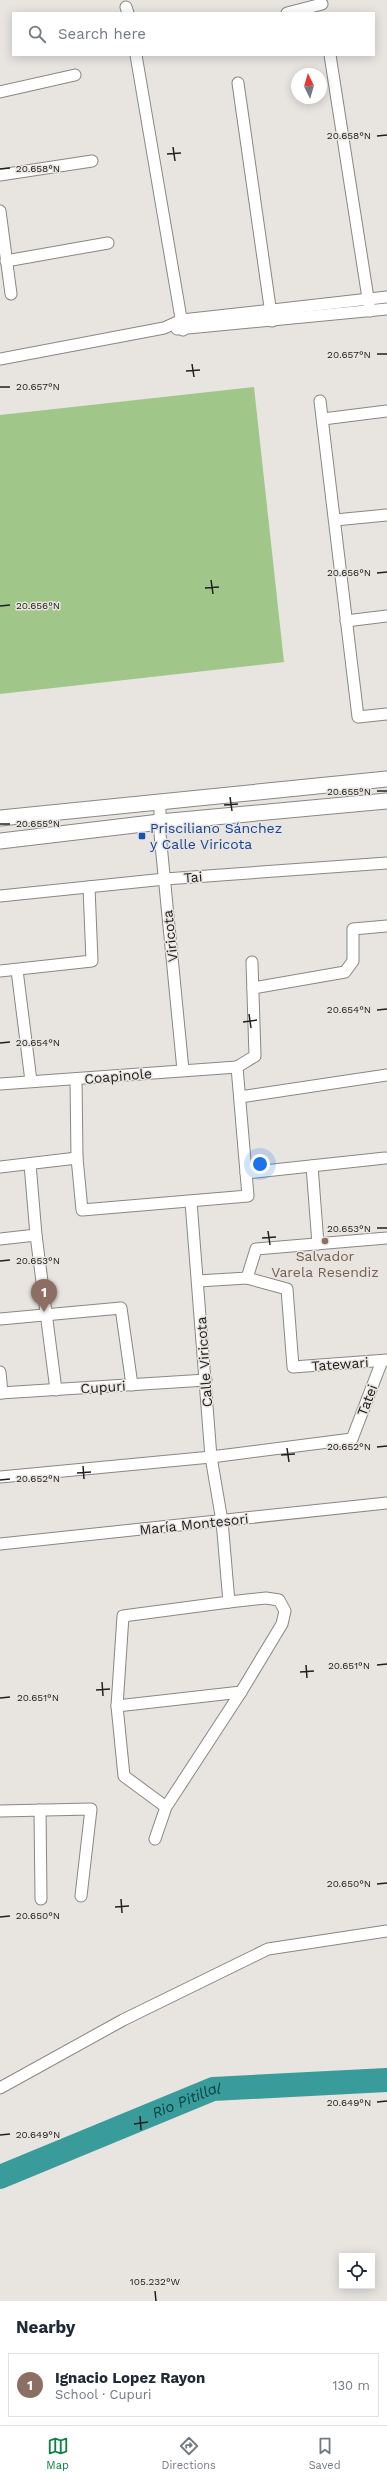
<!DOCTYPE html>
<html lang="en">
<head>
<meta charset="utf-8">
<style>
	:root { --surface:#fff; --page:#f6f6f7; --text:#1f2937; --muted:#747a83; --line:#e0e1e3; --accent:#0b8043 }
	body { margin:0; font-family:"Work Sans",sans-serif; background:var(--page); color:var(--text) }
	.controls { position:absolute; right:12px; bottom:12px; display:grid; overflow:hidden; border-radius:0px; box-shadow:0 2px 10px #0003 }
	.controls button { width:36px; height:36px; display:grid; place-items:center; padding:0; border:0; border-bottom:1px solid var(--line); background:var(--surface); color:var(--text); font:20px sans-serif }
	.compass { position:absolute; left:291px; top:68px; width:36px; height:36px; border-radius:50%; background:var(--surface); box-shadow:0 2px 10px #0003; rotate:355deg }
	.you { position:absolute; left:260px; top:1164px; width:14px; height:14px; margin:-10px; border:3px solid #fff; border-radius:50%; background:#1a73e8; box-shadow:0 0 0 6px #1a73e833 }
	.badge { display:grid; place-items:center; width:26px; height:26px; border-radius:50%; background:var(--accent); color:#fff; font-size:13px; font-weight:700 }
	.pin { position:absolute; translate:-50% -33px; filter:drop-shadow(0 1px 2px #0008) }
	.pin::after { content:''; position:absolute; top:21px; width:14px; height:12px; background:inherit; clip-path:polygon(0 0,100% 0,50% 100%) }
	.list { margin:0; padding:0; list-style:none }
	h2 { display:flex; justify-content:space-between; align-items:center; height:52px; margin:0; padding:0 16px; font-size:17px }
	h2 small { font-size:13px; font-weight:400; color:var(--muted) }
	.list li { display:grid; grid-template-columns:26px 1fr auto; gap:12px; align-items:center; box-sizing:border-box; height:64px; margin:0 8px 8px; padding:0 8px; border:1px solid var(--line); border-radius:0px }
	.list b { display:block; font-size:15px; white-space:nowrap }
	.list p { margin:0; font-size:13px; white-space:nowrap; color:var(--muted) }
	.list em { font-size:13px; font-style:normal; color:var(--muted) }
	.icon { flex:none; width:22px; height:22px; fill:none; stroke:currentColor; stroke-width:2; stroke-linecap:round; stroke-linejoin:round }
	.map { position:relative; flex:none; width:387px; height:2301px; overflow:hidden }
	.search { position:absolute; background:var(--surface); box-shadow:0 2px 10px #0003; left:12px; right:12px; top:12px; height:44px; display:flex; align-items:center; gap:10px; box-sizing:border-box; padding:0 14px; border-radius:0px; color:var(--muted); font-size:15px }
	.sheet { height:124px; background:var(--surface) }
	nav { display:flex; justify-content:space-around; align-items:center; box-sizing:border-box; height:56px; border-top:1px solid var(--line); background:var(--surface); font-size:11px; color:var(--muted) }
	nav a { display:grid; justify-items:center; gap:2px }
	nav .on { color:var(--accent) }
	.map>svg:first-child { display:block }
	.green { fill:#a1c689 }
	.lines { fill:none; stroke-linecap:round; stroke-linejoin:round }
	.river { stroke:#3a9b9b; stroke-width:24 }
	.street-casing { stroke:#8a8783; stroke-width:13 }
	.secondary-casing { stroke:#8a8783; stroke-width:17 }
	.street { stroke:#fff; stroke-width:11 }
	.secondary { stroke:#fff; stroke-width:15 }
	.ticks { fill:none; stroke:#21201f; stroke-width:1.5 }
	.transit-dot { fill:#1a4fb4; stroke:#e8e5e1; stroke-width:1.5 }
	.education-dot { fill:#8d6e63; stroke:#e8e5e1; stroke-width:1.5 }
	.labels { text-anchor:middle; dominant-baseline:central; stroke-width:3; stroke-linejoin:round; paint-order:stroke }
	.transit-label { font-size:14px; fill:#164399; stroke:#e8e5e1; text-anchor:start }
	.street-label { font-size:14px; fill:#21201f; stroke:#e8e5e1 }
	.education-label { font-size:14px; fill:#785e54; stroke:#e8e5e1 }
	.water-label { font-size:15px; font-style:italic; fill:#054242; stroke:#e8e5e1 }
	.ticks-label { font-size:10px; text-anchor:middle; fill:#21201f; stroke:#e8e5e1; stroke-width:3; stroke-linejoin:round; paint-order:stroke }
</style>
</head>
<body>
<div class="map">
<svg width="387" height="2301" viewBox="0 0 387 2301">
	<rect width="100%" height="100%" fill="#e8e5e1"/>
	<polygon class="green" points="254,387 284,662 0,694 0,415"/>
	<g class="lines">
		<path class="river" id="s1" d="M 0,2177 L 213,2089 L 387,2080"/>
		<defs>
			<g id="street">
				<polyline points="126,7 128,13"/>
				<polyline points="287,13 322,4"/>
				<polyline points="136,55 183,330"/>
				<polyline points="330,55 370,311"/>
				<polyline points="238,83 272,321"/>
				<polyline points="0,92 75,75"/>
				<polyline points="0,175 92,161"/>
				<polyline points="0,211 11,294"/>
				<polyline points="6,261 108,243"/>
				<polyline points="177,329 387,309"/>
				<polyline points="0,359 164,328 182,320 387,297"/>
				<polyline points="320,401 358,717 387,714"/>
				<polyline points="323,419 387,411"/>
				<polyline points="335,520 387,515"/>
				<polyline points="346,621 387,616"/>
				<polyline points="160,801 160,834 183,1070"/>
				<polyline points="0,896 165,879 387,863"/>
				<polyline points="17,970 31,1081"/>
				<polyline points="0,971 92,961 89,887"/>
				<polyline points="253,988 345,972 353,961 353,929 387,926"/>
				<polyline points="237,1067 255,1056 252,962"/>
				<polyline points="76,1079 77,1158 82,1210 248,1196 237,1067"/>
				<polyline points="0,1084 237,1067"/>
				<polyline points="240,1097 387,1075"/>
				<polyline points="30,1164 36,1235 56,1390"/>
				<polyline points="312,1166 318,1244"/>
				<polyline points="0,1167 77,1158"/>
				<polyline points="246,1173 385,1158"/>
				<polyline points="191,1202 211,1457 222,1521 229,1602"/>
				<polyline points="0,1239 36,1235"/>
				<polyline points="247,1278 287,1289 293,1367 387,1360"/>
				<polyline points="198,1281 247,1278 256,1249 387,1238"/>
				<polyline points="0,1319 121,1308 132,1385"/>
				<polyline points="0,1372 2,1393"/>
				<polyline points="0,1393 206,1380"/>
				<polyline points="0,1477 211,1457 352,1439 382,1361"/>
				<polyline points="0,1544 387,1503"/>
				<polyline points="117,1706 241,1692"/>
				<polyline points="40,1810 41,1899"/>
				<polyline points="0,1811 91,1809 81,1896"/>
				<polyline points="155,1839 166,1807 241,1692 282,1624 285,1611 279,1600 266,1598 229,1602 123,1616 117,1706 124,1776 166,1807"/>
				<polyline points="0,2088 123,2020 268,1949 387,1931"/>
			</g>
			<g id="secondary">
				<polyline points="0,818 387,779"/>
				<polyline points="0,841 160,822 387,801"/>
			</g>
		</defs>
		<use href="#street" class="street-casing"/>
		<use href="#secondary" class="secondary-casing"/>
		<use href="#street" class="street"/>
		<use href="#secondary" class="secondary"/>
	</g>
	<path class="ticks" d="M 377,136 L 387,135M 173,147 L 175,161M 167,154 L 181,153M 0,169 L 10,168M 377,354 L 387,354M 192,364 L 194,377M 186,371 L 200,370M 0,387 L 10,387M 377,573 L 387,572M 211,580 L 213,594M 205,588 L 219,587M 0,606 L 10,605M 377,791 L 387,791M 230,797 L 232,811M 224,805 L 238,804M 0,824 L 10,824M 377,1010 L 387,1009M 249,1014 L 251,1028M 243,1022 L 257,1020M 0,1043 L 10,1042M 377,1228 L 387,1228M 268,1231 L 270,1245M 262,1238 L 276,1237M 0,1261 L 10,1260M 377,1447 L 387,1446M 287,1448 L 289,1462M 281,1455 L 295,1454M 83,1466 L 84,1479M 77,1473 L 91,1472M 0,1480 L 10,1479M 306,1665 L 307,1678M 377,1665 L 387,1664M 300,1672 L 314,1671M 102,1682 L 103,1696M 96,1690 L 110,1689M 0,1698 L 10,1697M 377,1884 L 387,1883M 121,1899 L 122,1913M 115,1907 L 129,1906M 0,1917 L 10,1916M 377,2102 L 387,2101M 140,2116 L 141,2130M 134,2124 L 148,2122M 0,2135 L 10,2134M 155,2291 L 156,2301"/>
	<rect class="transit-dot" x="138" y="832" width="8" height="8" rx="2"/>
	<circle class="education-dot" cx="325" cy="1241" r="4"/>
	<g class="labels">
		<g class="transit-label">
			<text x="150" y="828">Prisciliano Sánchez<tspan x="150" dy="16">y Calle Viricota</tspan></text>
		</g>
		<g class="street-label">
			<text transform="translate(193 877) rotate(-4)">Tai</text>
			<text transform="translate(170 936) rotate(-96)">Viricota</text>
			<text transform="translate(118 1076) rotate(-5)">Coapinole</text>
			<text transform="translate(204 1362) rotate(-94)">Calle Viricota</text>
			<text transform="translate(340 1364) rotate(-4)">Tatewari</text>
			<text transform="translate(103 1387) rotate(-4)">Cupuri</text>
			<text transform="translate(367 1400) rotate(-69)">Tatei</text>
			<text transform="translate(194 1524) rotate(-6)">María Montesori</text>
		</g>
		<g class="education-label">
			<text x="325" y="1256">Salvador<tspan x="325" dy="16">Varela Resendiz</tspan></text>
		</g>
		<g class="water-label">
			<text stroke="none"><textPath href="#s1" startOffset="202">Rio Pitillal</textPath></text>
		</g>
	</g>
	<g class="ticks-label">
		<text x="349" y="139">20.658°N</text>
		<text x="38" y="172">20.658°N</text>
		<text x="349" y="358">20.657°N</text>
		<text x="38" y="390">20.657°N</text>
		<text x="349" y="576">20.656°N</text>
		<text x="38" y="609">20.656°N</text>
		<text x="349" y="795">20.655°N</text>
		<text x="38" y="827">20.655°N</text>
		<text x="349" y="1013">20.654°N</text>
		<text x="38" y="1046">20.654°N</text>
		<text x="349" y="1232">20.653°N</text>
		<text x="38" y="1264">20.653°N</text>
		<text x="349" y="1450">20.652°N</text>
		<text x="38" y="1482">20.652°N</text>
		<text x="349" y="1669">20.651°N</text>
		<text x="38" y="1701">20.651°N</text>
		<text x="349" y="1887">20.650°N</text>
		<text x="38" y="1919">20.650°N</text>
		<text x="349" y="2106">20.649°N</text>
		<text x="38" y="2138">20.649°N</text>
		<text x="155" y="2285">105.232°W</text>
	</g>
</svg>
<div class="controls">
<button><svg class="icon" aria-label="locate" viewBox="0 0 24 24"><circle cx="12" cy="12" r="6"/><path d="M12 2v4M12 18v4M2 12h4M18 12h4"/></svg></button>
</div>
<svg class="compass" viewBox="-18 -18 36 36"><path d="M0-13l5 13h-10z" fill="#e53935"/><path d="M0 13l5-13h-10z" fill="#747a83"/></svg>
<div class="you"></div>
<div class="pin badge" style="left:44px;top:1312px;background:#8d6e63">1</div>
<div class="search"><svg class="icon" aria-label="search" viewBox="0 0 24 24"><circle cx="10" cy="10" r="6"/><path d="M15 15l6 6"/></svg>Search here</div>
</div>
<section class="sheet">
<h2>Nearby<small></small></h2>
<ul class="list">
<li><span class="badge" style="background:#8d6e63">1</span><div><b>Ignacio Lopez Rayon</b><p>School · Cupuri</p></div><em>130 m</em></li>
</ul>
</section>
<nav>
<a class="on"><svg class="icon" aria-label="map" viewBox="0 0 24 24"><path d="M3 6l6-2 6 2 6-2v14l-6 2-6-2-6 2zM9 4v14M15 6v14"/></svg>Map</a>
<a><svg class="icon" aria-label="directions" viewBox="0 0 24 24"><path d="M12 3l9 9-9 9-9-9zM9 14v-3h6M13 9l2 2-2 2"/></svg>Directions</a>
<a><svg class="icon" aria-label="saved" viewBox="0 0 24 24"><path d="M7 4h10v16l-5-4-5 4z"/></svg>Saved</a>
</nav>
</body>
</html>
